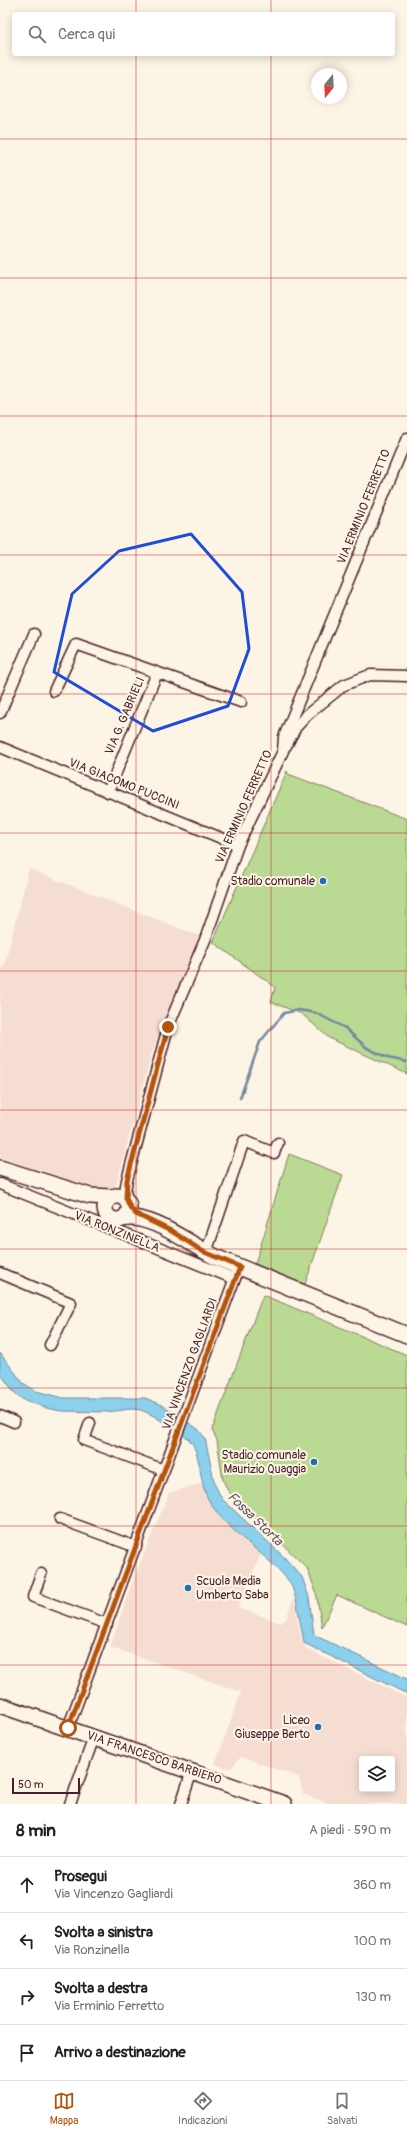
<!DOCTYPE html>
<html lang="it">
<head>
<meta charset="utf-8">
<style>
	:root { --surface:#fff; --page:#f2f2f2; --text:#202124; --muted:#757577; --line:#e0e0e0; --accent:#b45309 }
	body { margin:0; font-family:Pangolin,sans-serif; background:var(--page); color:var(--text) }
	.controls { position:absolute; right:12px; bottom:12px; display:grid; overflow:hidden; border-radius:4px; box-shadow:0 2px 10px #0003 }
	.controls button { width:36px; height:36px; display:grid; place-items:center; padding:0; border:0; border-bottom:1px solid var(--line); background:var(--surface); color:var(--text); font:20px sans-serif }
	.compass { position:absolute; left:311px; top:68px; width:36px; height:36px; border-radius:50%; background:var(--surface); box-shadow:0 2px 10px #0003; rotate:198deg }
	.scale { position:absolute; left:12px; bottom:10px; width:68px; box-sizing:border-box; padding-left:4px; border:2px solid #4a1f2b; border-top:0; font-size:11px; line-height:14px; white-space:nowrap; color:#4a1f2b; -webkit-text-stroke:3px #fcf5e5; paint-order:stroke }
	.stop { position:absolute; width:12px; height:12px; margin:-9px; border:3px solid #b45309; border-radius:50%; background:#fff }
	.stop.end { background:#b45309; border-color:#fff; box-shadow:0 1px 4px #0008 }
	.list { margin:0; padding:0; list-style:none }
	h2 { display:flex; justify-content:space-between; align-items:center; height:52px; margin:0; padding:0 16px; font-size:17px }
	h2 small { font-size:13px; font-weight:400; color:var(--muted) }
	.list li { display:grid; grid-template-columns:26px 1fr auto; gap:12px; align-items:center; box-sizing:border-box; height:56px; padding:0 16px; border-top:1px solid var(--line) }
	.list b { display:block; font-size:15px; white-space:nowrap }
	.list p { margin:0; font-size:13px; white-space:nowrap; color:var(--muted) }
	.list em { font-size:13px; font-style:normal; color:var(--muted) }
	.icon { flex:none; width:22px; height:22px; fill:none; stroke:currentColor; stroke-width:2; stroke-linecap:round; stroke-linejoin:round }
	.map { position:relative; flex:none; width:407px; height:1804px; overflow:hidden }
	.search { position:absolute; background:var(--surface); box-shadow:0 2px 10px #0003; left:12px; right:12px; top:12px; height:44px; display:flex; align-items:center; gap:10px; box-sizing:border-box; padding:0 14px; border-radius:4px; color:var(--muted); font-size:15px }
	.sheet { height:276px; background:var(--surface) }
	nav { display:flex; justify-content:space-around; align-items:center; box-sizing:border-box; height:56px; border-top:1px solid var(--line); background:var(--surface); font-size:11px; color:var(--muted) }
	nav a { display:grid; justify-items:center; gap:2px }
	nav .on { color:var(--accent) }
	.map>svg:first-child { display:block }
	.built { fill:#f5ded1; fill-rule:evenodd }
	.green { fill:#bada93; stroke:#827c5f }
	.water { fill:#8bd0ec; stroke:#71899f }
	.lines { fill:none; stroke-linecap:round; stroke-linejoin:round }
	.stream { stroke:#71899f; stroke-width:2.5 }
	.street-casing { stroke:#4a1f2b; stroke-width:13 }
	.secondary-casing { stroke:#4a1f2b; stroke-width:18 }
	.street { stroke:#fcf5e5; stroke-width:10 }
	.secondary { stroke:#fcf5e5; stroke-width:15 }
	.route { stroke:#b45309; stroke-width:5 }
	.marked { fill:none; stroke:#1d4ed8; stroke-width:3; stroke-linejoin:round }
	.grid { fill:none; stroke:#d62828; stroke-width:1; stroke-opacity:0.55 }
	.poi-dot { fill:#1f6fb2; stroke:#fcf5e5; stroke-width:1.5 }
	.labels { text-anchor:middle; dominant-baseline:central; stroke-width:4; stroke-linejoin:round; paint-order:stroke }
	.street-label { font-size:12px; fill:#4a1f2b; stroke:#fcf5e5 }
	.poi-label { font-size:12px; fill:#4a1f2b; stroke:#fcf5e5; text-anchor:end }
	.water-label { font-size:13px; font-style:italic; fill:#5e5465; stroke:#fcf5e5 }
</style>
</head>
<body>
<div class="map">
<svg width="407" height="1804" viewBox="0 0 407 1804">
	<rect width="100%" height="100%" fill="#fcf5e5"/>
	<filter id="ink" filterUnits="userSpaceOnUse"><feTurbulence type="fractalNoise" baseFrequency=".025" numOctaves="2"/><feDisplacementMap in="SourceGraphic" scale="8" xChannelSelector="R" yChannelSelector="G"/><feConvolveMatrix kernelMatrix="1 2 1 2 8 2 1 2 1" color-interpolation-filters="sRGB"/></filter>
	<g filter="url(#ink)">
		<g class="built">
			<polygon points="29,869 202,937 151,1056 115,1190 103,1199 0,1157 0,968 4,966"/>
			<path d="M 203,1483 L 262,1552 L 238,1608 L 281,1623 L 286,1619 L 294,1597 L 301,1639 L 307,1649 L 407,1698 L 407,1804 L 330,1804 L 303,1794 L 299,1777 L 241,1757 L 230,1769 L 215,1764 L 241,1692 L 110,1647 L 132,1583 L 169,1493 ZM 362,1759 L 392,1759 L 392,1789 L 362,1789 Z"/>
		</g>
		<g class="green">
			<polygon points="287,771 288,774 407,819 407,1074 329,1038 302,1014 271,1002 275,987 213,942"/>
			<polygon points="289,1154 343,1175 304,1287 254,1267"/>
			<polygon points="263,1295 407,1355 407,1627 337,1595 322,1627 316,1592 307,1568 228,1491 223,1480 217,1440 212,1430"/>
		</g>
		<path class="water" d="M 0,1353 L 23,1383 L 36,1391 L 63,1398 L 145,1398 L 160,1404 L 198,1429 L 205,1438 L 215,1485 L 222,1499 L 284,1557 L 302,1577 L 309,1597 L 314,1635 L 407,1679 L 407,1694 L 304,1643 L 296,1599 L 291,1584 C 269,1555 229,1533 211,1504 C 197,1483 203,1455 189,1439 L 154,1416 L 141,1410 L 131,1409 L 107,1412 L 61,1411 L 46,1408 L 22,1399 L 13,1391 L 0,1373 Z"/>
		<g class="lines">
			<polyline class="stream" points="240,1098 260,1042 284,1013 299,1010 316,1013 345,1028 367,1048 388,1058 407,1062"/>
			<defs>
				<g id="street">
					<polyline points="54,691 76,644 241,702"/>
					<polyline points="0,713 34,634"/>
					<polyline points="286,746 296,727 308,714 344,685 370,675 407,676"/>
					<polyline points="0,747 238,845"/>
					<polyline points="108,792 157,673"/>
					<polyline points="0,1184 235,1279"/>
					<polyline points="127,1200 125,1191 127,1180 168,1027 205,940 238,845 283,751 284,737 407,438"/>
					<polyline points="206,1253 244,1141 274,1153 278,1143"/>
					<polyline points="0,1273 71,1303 50,1345"/>
					<polyline points="0,1416 14,1422"/>
					<polyline points="90,1423 84,1440 164,1470"/>
					<polyline points="60,1519 136,1547"/>
					<polyline points="41,1574 33,1597 107,1624"/>
					<polyline points="68,1728 239,1267"/>
					<polyline points="70,1804 94,1737"/>
					<polyline points="181,1804 192,1771"/>
				</g>
				<g id="secondary">
					<polyline points="0,1168 90,1196 111,1197"/>
					<circle cx="117" cy="1208" r="12"/>
					<path d="M 122,1219 C 150,1211 194,1248 220,1259 L 407,1335"/>
					<polyline points="0,1705 284,1804"/>
				</g>
			</defs>
			<use href="#street" class="street-casing"/>
			<use href="#secondary" class="secondary-casing"/>
			<use href="#street" class="street"/>
			<use href="#secondary" class="secondary"/>
		</g>
	</g>
	<g class="lines" filter="url(#ink)">
		<polyline class="route" points="68,1728 240,1267 202,1251 173,1232 136,1214 130,1207 126,1198 127,1180 168,1027"/>
	</g>
	<path class="marked" d="M 191,534 L 242,592 L 249,649 L 228,706 L 153,731 L 54,672 L 72,594 L 119,551 Z"/>
	<path class="grid" d="M 136,0 L 136,14M 271,0 L 271,14M 136,54 L 136,1804M 271,54 L 271,1804M 0,139 L 407,139M 0,278 L 407,278M 0,416 L 407,416M 0,555 L 407,555M 0,694 L 407,694M 0,833 L 407,833M 0,971 L 407,971M 0,1110 L 407,1110M 0,1249 L 407,1249M 0,1388 L 407,1388M 0,1526 L 407,1526M 0,1665 L 407,1665"/>
	<g class="poi-dot">
		<circle cx="323" cy="881" r="4"/>
		<circle cx="314" cy="1462" r="4"/>
		<circle cx="188" cy="1588" r="4"/>
		<circle cx="318" cy="1727" r="4"/>
	</g>
	<g class="labels">
		<g class="street-label">
			<text transform="translate(364 507) rotate(-68)">VIA ERMINIO FERRETTO</text>
			<text transform="translate(125 716) rotate(-67)">VIA G. GABRIELI</text>
			<text transform="translate(124 784) rotate(22)">VIA GIACOMO PUCCINI</text>
			<text transform="translate(244 807) rotate(-66)">VIA ERMINIO FERRETTO</text>
			<text transform="translate(117 1232) rotate(22)">VIA RONZINELLA</text>
			<text transform="translate(190 1364) rotate(-70)">VIA VINCENZO GAGLIARDI</text>
			<text transform="translate(154 1758) rotate(19)">VIA FRANCESCO BARBIERO</text>
		</g>
		<g class="poi-label">
			<text x="315" y="881">Stadio comunale</text>
			<text x="306" y="1455">Stadio comunale<tspan x="306" dy="14">Maurizio Quaggia</tspan></text>
			<text x="196" y="1581" text-anchor="start">Scuola Media<tspan x="196" dy="14">Umberto Saba</tspan></text>
			<text x="310" y="1720">Liceo<tspan x="310" dy="14">Giuseppe Berto</tspan></text>
		</g>
		<g class="water-label">
			<text transform="translate(255 1519) rotate(44)">Fossa Storta</text>
		</g>
	</g>
</svg>
<div class="controls">
<button><svg class="icon" aria-label="layers" viewBox="0 0 24 24"><path d="M12 4l9 5-9 5-9-5zM3 14l9 5 9-5"/></svg></button>
</div>
<svg class="compass" viewBox="-18 -18 36 36"><path d="M0-13l5 13h-10z" fill="#e53935"/><path d="M0 13l5-13h-10z" fill="#757577"/></svg>
<div class="scale">50 m</div>
<div class="stop" style="left:68px;top:1728px"></div>
<div class="stop end" style="left:168px;top:1027px"></div>
<div class="search"><svg class="icon" aria-label="search" viewBox="0 0 24 24"><circle cx="10" cy="10" r="6"/><path d="M15 15l6 6"/></svg>Cerca qui</div>
</div>
<section class="sheet">
<h2>8 min<small>A piedi · 590 m</small></h2>
<ul class="list">
<li><svg class="icon" aria-label="ahead" viewBox="0 0 24 24"><path d="M12 20V5M6 11l6-6 6 6"/></svg><div><b>Prosegui</b><p>Via Vincenzo Gagliardi</p></div><em>360 m</em></li>
<li><svg class="icon" aria-label="left" viewBox="0 0 24 24"><path d="M17 20v-9H6M10 6l-5 5 5 5"/></svg><div><b>Svolta a sinistra</b><p>Via Ronzinella</p></div><em>100 m</em></li>
<li><svg class="icon" aria-label="right" viewBox="0 0 24 24"><path d="M7 20v-9h11M14 6l5 5-5 5"/></svg><div><b>Svolta a destra</b><p>Via Erminio Ferretto</p></div><em>130 m</em></li>
<li><svg class="icon" aria-label="arrive" viewBox="0 0 24 24"><path d="M6 21V4h12l-3 4 3 4H6"/></svg><div><b>Arrivo a destinazione</b></div></li>
</ul>
</section>
<nav>
<a class="on"><svg class="icon" aria-label="map" viewBox="0 0 24 24"><path d="M3 6l6-2 6 2 6-2v14l-6 2-6-2-6 2zM9 4v14M15 6v14"/></svg>Mappa</a>
<a><svg class="icon" aria-label="directions" viewBox="0 0 24 24"><path d="M12 3l9 9-9 9-9-9zM9 14v-3h6M13 9l2 2-2 2"/></svg>Indicazioni</a>
<a><svg class="icon" aria-label="saved" viewBox="0 0 24 24"><path d="M7 4h10v16l-5-4-5 4z"/></svg>Salvati</a>
</nav>
</body>
</html>
